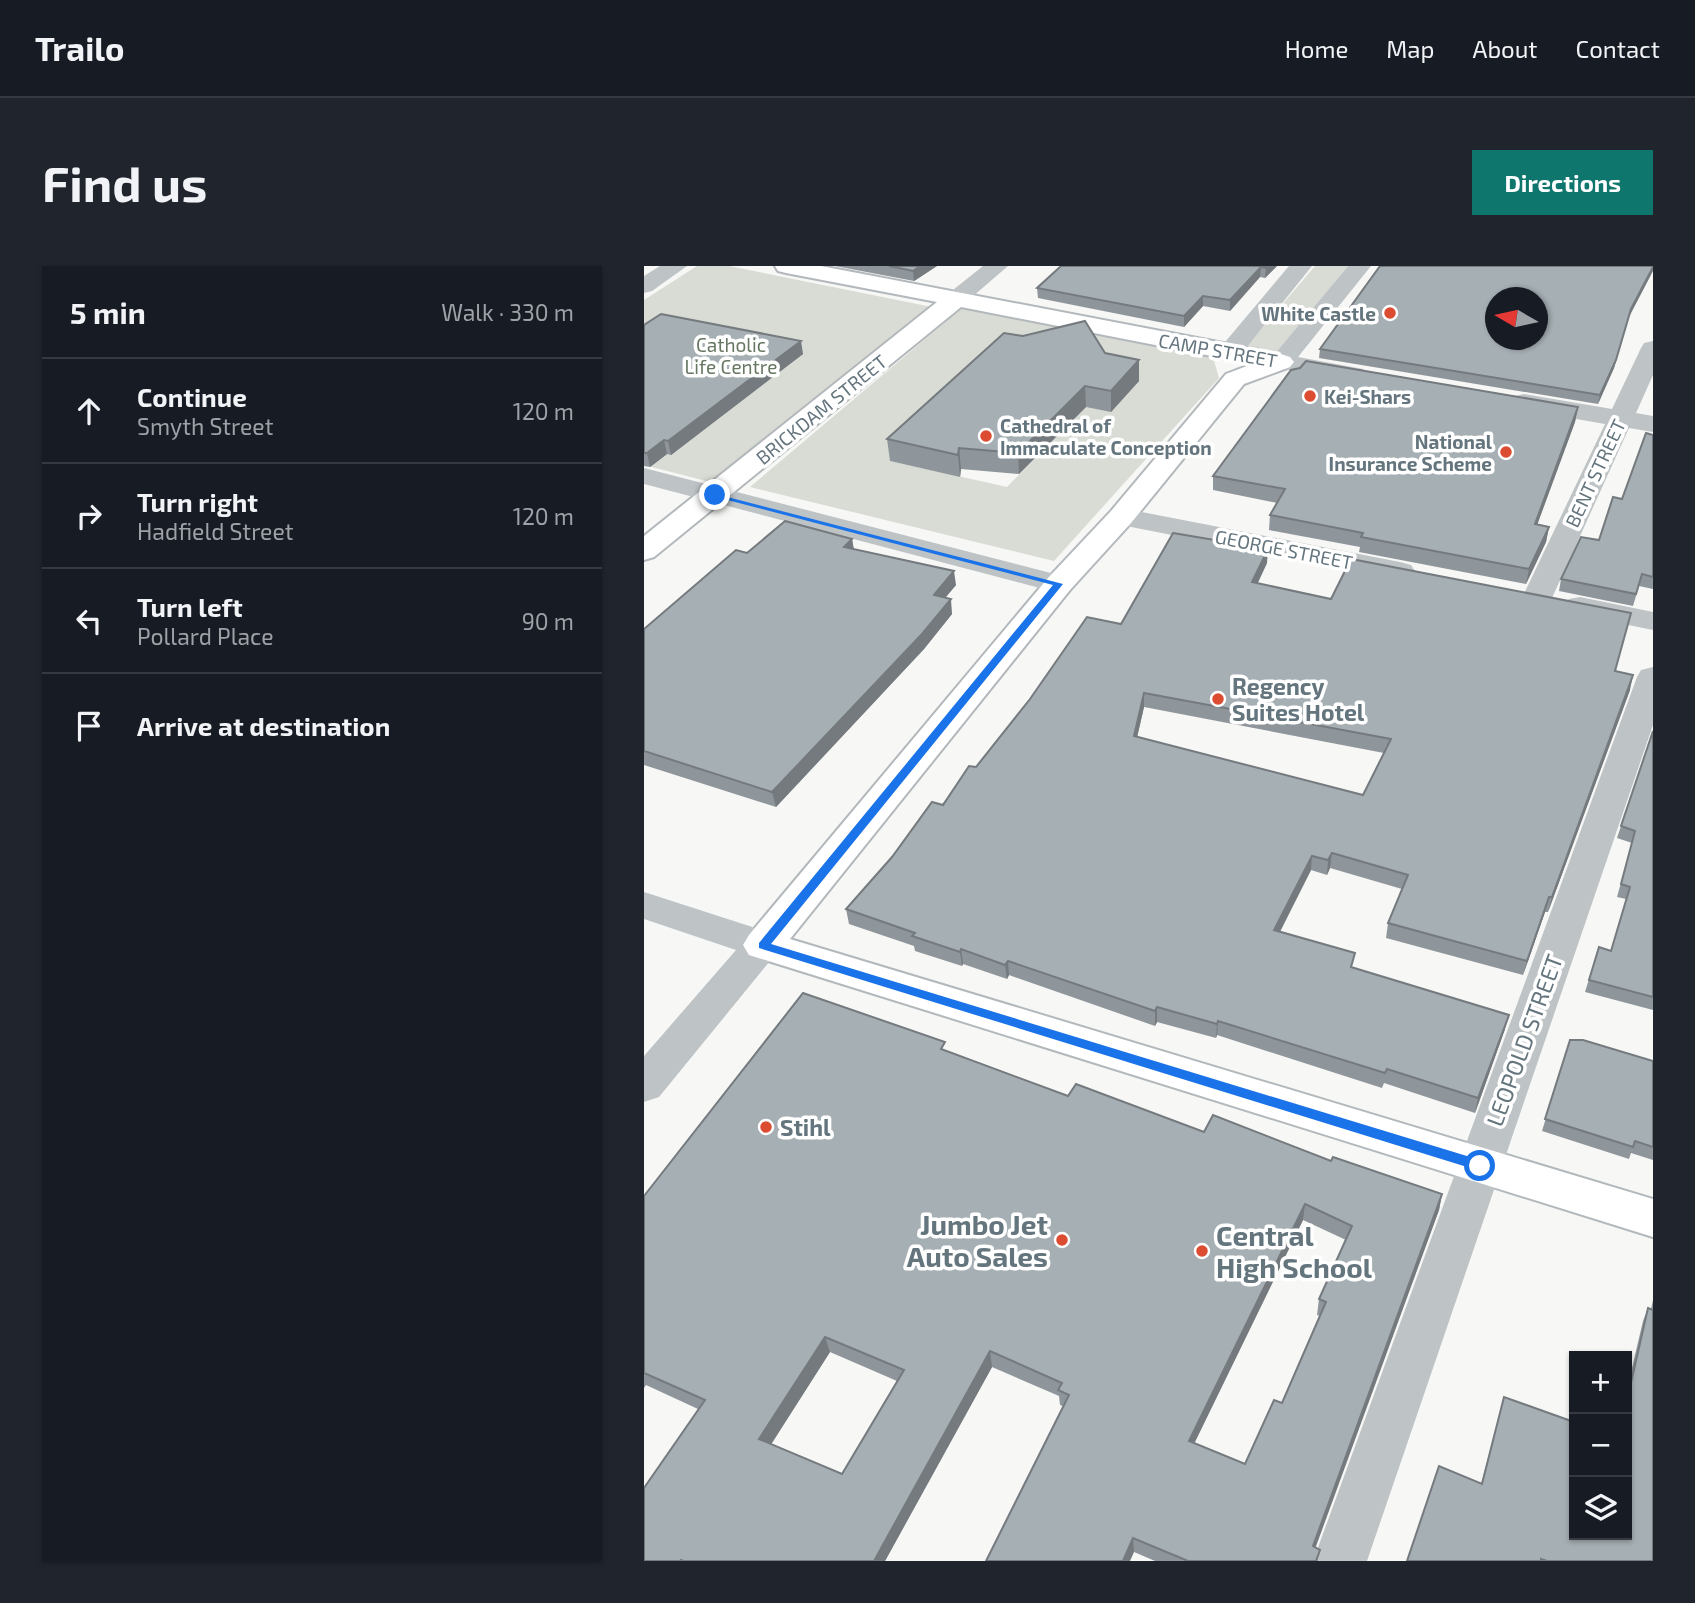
<!DOCTYPE html>
<html lang="en">
<head>
<meta charset="utf-8">
<style>
	:root { --surface:#171b24; --page:#20242c; --text:#f1f3f6; --muted:#9ea1a6; --line:#363941; --accent:#0f766e }
	body { margin:0; font-family:"Exo 2",sans-serif; background:var(--page); color:var(--text) }
	.controls { position:absolute; right:21px; bottom:21px; display:grid; overflow:hidden; border-radius:0px; box-shadow:0 2px 5px #0004 }
	.controls button { width:63px; height:63px; display:grid; place-items:center; padding:0; border:0; border-bottom:2px solid var(--line); background:var(--surface); color:var(--text); font:35px sans-serif }
	.compass { position:absolute; left:841px; top:21px; width:63px; height:63px; border-radius:50%; background:var(--surface); box-shadow:0 2px 5px #0004; rotate:279deg }
	.stop { position:absolute; width:21px; height:21px; margin:-16px; border:5px solid #1a73e8; border-radius:50%; background:#fff }
	.stop.end { background:#1a73e8; border-color:#fff; box-shadow:0 2px 7px #0008 }
	.list { margin:0; padding:0; list-style:none }
	h2 { display:flex; justify-content:space-between; align-items:center; height:91px; margin:0; padding:0 28px; font-size:30px }
	h2 small { font-size:23px; font-weight:400; color:var(--muted) }
	.list li { display:grid; grid-template-columns:46px 1fr auto; gap:21px; align-items:center; box-sizing:border-box; height:105px; padding:0 28px; border-top:2px solid var(--line) }
	.list b { display:block; font-size:26px; white-space:nowrap }
	.list p { margin:0; font-size:23px; white-space:nowrap; color:var(--muted) }
	.list em { font-size:23px; font-style:normal; color:var(--muted) }
	.icon { flex:none; width:38px; height:38px; fill:none; stroke:currentColor; stroke-width:2; stroke-linecap:round; stroke-linejoin:round }
	.map { position:relative; flex:none; width:1009px; height:1295px; overflow:hidden; border-radius:0px }
	header { display:flex; align-items:center; gap:42px; box-sizing:border-box; height:98px; padding:0 35px; background:var(--surface); border-bottom:2px solid var(--line) }
	header strong { font-size:33px }
	nav { display:flex; gap:38px; margin-inline-start:auto; font-size:24px }
	.intro { display:flex; align-items:center; justify-content:space-between; box-sizing:border-box; height:168px; padding:0 42px }
	h1 { margin:0; font-size:49px }
	.button { padding:18px 32px; border-radius:0px; background:var(--accent); color:#fff; font-size:24px; font-weight:700 }
	main { display:flex; gap:42px; padding:0 42px }
	aside { flex:1; background:var(--surface); border-radius:0px; box-shadow:0 2px 5px #0004 }
	.map>svg:first-child { display:block }
	.green { fill:#d8dcd4; fill-rule:evenodd }
	.lines { fill:none; stroke-linecap:round; stroke-linejoin:round }
	.major-casing { stroke:#b2b8bb; stroke-width:4 }
	.minor { fill:#bec3c6; fill-rule:evenodd }
	.major { fill:#fff; fill-rule:evenodd }
	.wall { fill:#8f969b; fill-rule:evenodd }
	.shaded-wall { fill:#747a7e }
	.building { fill:#a6afb4; stroke:#747a7e; stroke-width:2; fill-rule:evenodd }
	.route { fill:#1a73e8 }
	.poi-dot { fill:#db4c31; stroke:#fff; stroke-width:2.5 }
	.labels { text-anchor:middle; dominant-baseline:central; stroke-width:7; stroke-linejoin:round; paint-order:stroke }
	.far-poi-label { font-size:19px; font-weight:bold; fill:#64757e; stroke:#fff; text-anchor:end }
	.far-park-label { font-size:19px; fill:#677762; stroke:#fff }
	.far-street-label { font-size:19px; fill:#64757e; stroke:#fff }
	.poi-label { font-size:23px; font-weight:bold; fill:#64757e; stroke:#fff; text-anchor:start }
	.street-label { font-size:23px; fill:#64757e; stroke:#fff }
	.near-poi-label { font-size:28px; font-weight:bold; fill:#64757e; stroke:#fff; text-anchor:end }
</style>
</head>
<body>
<header>
<strong>Trailo</strong>
<nav><a>Home</a><a>Map</a><a>About</a><a>Contact</a></nav>
</header>
<div class="intro"><h1>Find us</h1><a class="button">Directions</a></div>
<main>
<aside>
<h2>5 min<small>Walk · 330 m</small></h2>
<ul class="list">
<li><svg class="icon" aria-label="ahead" viewBox="0 0 24 24"><path d="M12 20V5M6 11l6-6 6 6"/></svg><div><b>Continue</b><p>Smyth Street</p></div><em>120 m</em></li>
<li><svg class="icon" aria-label="right" viewBox="0 0 24 24"><path d="M7 20v-9h11M14 6l5 5-5 5"/></svg><div><b>Turn right</b><p>Hadfield Street</p></div><em>120 m</em></li>
<li><svg class="icon" aria-label="left" viewBox="0 0 24 24"><path d="M17 20v-9H6M10 6l-5 5 5 5"/></svg><div><b>Turn left</b><p>Pollard Place</p></div><em>90 m</em></li>
<li><svg class="icon" aria-label="arrive" viewBox="0 0 24 24"><path d="M6 21V4h12l-3 4 3 4H6"/></svg><div><b>Arrive at destination</b></div></li>
</ul>
</aside>
<div class="map">
<svg width="1009" height="1295" viewBox="0 0 1009 1295">
	<rect width="100%" height="100%" fill="#f7f7f5"/>
	<g class="green">
		<polygon points="53,0 85,0 288,41 66,216 0,199 0,34"/>
		<polygon points="671,0 704,0 632,86 602,81"/>
		<path d="M 318,42 L 569,91 L 575,112 L 410,295 L 106,221 ZM 442,141 L 363,221 L 246,195 Z"/>
	</g>
	<g class="lines">
		<defs>
			<polygon id="major" points="131,0 177,0 637,88 646,91 650,96 646,101 600,118 487,257 426,324 146,673 1009,933 1009,971 105,689 99,679 105,669 404,312 467,245 582,108 608,98 317,41 10,291 0,294 0,270 293,36 142,7 134,5"/>
		</defs>
		<use href="#major" class="major-casing"/>
		<g class="minor">
			<polygon points="16,0 43,0 8,25 0,27 0,10"/>
			<polygon points="339,0 364,0 320,38 304,38 300,33 304,28"/>
			<polygon points="645,0 668,0 594,92 585,94 576,92 573,87 576,82"/>
			<polygon points="704,0 727,0 654,91 719,103 723,108 719,113 710,116 628,101 624,96 628,91"/>
			<polygon points="1009,75 1009,109 992,147 1009,150 1009,166 985,162 908,332 904,339 893,341 882,339 878,332 961,158 880,144 871,142 867,136 871,130 880,128 968,143 997,82 1000,77"/>
			<polygon points="0,202 426,312 430,318 426,324 415,327 0,218"/>
			<polygon points="477,242 756,296 767,299 771,305 767,311 756,314 467,257 463,251 467,245"/>
			<polygon points="936,331 1009,346 1009,364 925,347 920,340 925,333"/>
			<polygon points="1009,401 1009,459 723,1295 669,1295 993,411 997,404"/>
			<polygon points="0,626 133,669 139,679 15,831 0,836 0,790 92,684 0,653"/>
		</g>
		<use href="#major" class="major"/>
	</g>
	<g class="wall">
		<polygon points="191,0 293,0 270,15"/>
		<polygon points="417,0 633,0 621,12 616,11 586,45 559,40 540,61 394,32 393,22"/>
		<polygon points="985,51 970,102 954,138 675,92 676,83"/>
		<polygon points="0,59 159,88 27,189 23,188 6,201 0,200"/>
		<polygon points="379,70 461,87 495,115 467,146 442,141 375,208 317,203 316,211 246,195 243,173"/>
		<polygon points="934,141 931,156 893,258 905,261 902,276 882,318 715,286 716,281 625,264 626,249 633,237 569,224 569,210"/>
		<polygon points="1009,169 1009,323 995,320 989,340 915,325 917,313 955,274 978,233"/>
		<polygon points="208,273 210,283 312,319 301,332 308,348 280,383 132,541 0,499 0,363 103,287"/>
		<path d="M 623,297 L 614,317 L 971,405 L 986,424 L 904,646 L 901,646 L 879,709 L 742,672 L 744,657 L 758,623 L 686,602 L 683,609 L 667,604 L 636,666 L 709,702 L 861,763 L 831,847 L 740,817 L 738,822 L 573,769 L 572,772 L 513,756 L 511,760 L 365,709 L 363,713 L 319,698 L 318,700 L 271,685 L 270,680 L 205,658 L 202,643 L 332,501 L 477,358 ZM 500,441 L 740,487 L 719,529 L 493,471 Z"/>
		<polygon points="1009,465 1009,744 941,726 955,681 967,685 982,633 973,631 988,577 973,572"/>
		<polygon points="926,774 1009,795 1009,894 987,887 985,893 898,865"/>
		<path d="M 302,785 L 424,830 L 560,866 L 687,895 L 798,928 L 795,944 L 671,1281 L 674,1295 L 511,1295 L 490,1286 L 419,1140 L 416,1139 L 415,1130 L 348,1101 L 241,1295 L 0,1295 L 54,1143 L 2,1119 L 0,1122 L 0,930 ZM 659,954 L 702,974 L 675,1033 L 673,1049 L 676,1050 L 638,1137 L 601,1198 L 550,1178 ZM 186,1086 L 253,1115 L 198,1208 L 127,1178 Z"/>
		<polygon points="1009,1034 1009,1295 763,1295 837,1218 860,1131 983,1269 983,1123 999,1055 1004,1042 1007,1043"/>
	</g>
	<g class="shaded-wall">
		<polygon points="276,0 293,0 270,15 269,5"/>
		<polygon points="624,0 633,0 621,12 622,2"/>
		<polygon points="617,1 616,11 586,45 586,34"/>
		<polygon points="1009,1 1009,5 985,51 970,102 954,138 956,129 987,43"/>
		<polygon points="559,30 559,40 540,61 540,50"/>
		<polygon points="157,75 159,88 27,189 24,175"/>
		<polygon points="495,94 495,115 467,146 467,125"/>
		<polygon points="441,120 442,141 375,208 374,187"/>
		<polygon points="934,141 931,156 888,273 891,258"/>
		<polygon points="20,174 23,188 6,201 3,187"/>
		<polygon points="315,182 317,203 316,211 314,189"/>
		<polygon points="905,261 902,276 882,318 885,303"/>
		<polygon points="208,273 210,287 200,281"/>
		<polygon points="624,283 623,297 607,330 608,316"/>
		<polygon points="310,305 312,319 291,344 290,329"/>
		<polygon points="307,333 308,348 280,383 132,541 128,526"/>
		<polygon points="989,409 986,424 904,646 908,631"/>
		<polygon points="500,427 500,441 490,485 490,470"/>
		<polygon points="688,587 686,602 683,609 684,594"/>
		<polygon points="668,590 667,604 629,679 630,664"/>
		<polygon points="905,631 901,646 879,709 883,695"/>
		<polygon points="317,683 319,698 318,700 316,686"/>
		<polygon points="364,695 365,709 363,713 361,699"/>
		<polygon points="513,741 513,756 511,760 511,745"/>
		<polygon points="865,749 861,763 831,847 834,832"/>
		<polygon points="574,755 573,769 572,772 573,758"/>
		<polygon points="798,928 795,944 667,1294 669,1280"/>
		<polygon points="661,938 659,954 544,1190 545,1175"/>
		<polygon points="181,1071 186,1086 121,1188 115,1173"/>
		<polygon points="346,1085 348,1101 241,1295 230,1295"/>
		<polygon points="489,1272 490,1286 486,1295 479,1295"/>
	</g>
	<g class="building">
		<polygon points="245,0 276,0 269,5"/>
		<polygon points="417,0 624,0 622,2 617,1 586,34 559,30 540,50 393,22"/>
		<path d="M 736,0 L 1009,0 L 1009,1 L 987,43 L 972,94 L 956,129 L 676,83 ZM 851,32 L 893,32 L 893,74 L 851,74 Z"/>
		<polygon points="17,48 157,75 24,175 20,174 3,187 0,187 0,59"/>
		<polygon points="441,55 461,87 495,94 467,125 441,120 374,187 315,182 314,189 243,173 360,67 379,70"/>
		<polygon points="662,95 934,141 891,258 905,261 885,303 717,271 719,267 626,249 641,223 569,210 647,104 656,102"/>
		<polygon points="1002,167 1009,169 1009,311 998,308 992,328 917,313 937,271 955,274 969,231 978,233"/>
		<polygon points="141,255 208,273 200,281 310,305 290,329 307,333 278,368 128,526 0,485 0,363 92,284 103,287"/>
		<path d="M 529,267 L 624,283 L 608,316 L 687,333 L 707,293 L 987,347 L 971,405 L 989,409 L 908,631 L 905,631 L 883,695 L 744,657 L 764,609 L 688,587 L 684,594 L 668,590 L 630,664 L 711,687 L 707,701 L 865,749 L 834,832 L 743,803 L 741,807 L 574,755 L 573,758 L 513,741 L 511,745 L 364,695 L 361,699 L 317,683 L 316,686 L 268,670 L 271,667 L 202,643 L 248,591 L 288,536 L 299,539 L 325,500 L 332,501 L 386,433 L 443,351 L 477,358 ZM 500,427 L 747,473 L 719,529 L 490,470 Z"/>
		<polygon points="1009,465 1009,731 945,714 955,681 967,685 986,621 977,618 991,565 977,560"/>
		<path d="M 159,727 L 301,776 L 297,783 L 424,830 L 432,818 L 560,866 L 569,849 L 687,895 L 689,891 L 798,928 L 669,1280 L 676,1284 L 672,1295 L 544,1295 L 489,1272 L 479,1295 L 342,1295 L 425,1129 L 414,1124 L 418,1117 L 346,1085 L 230,1295 L 39,1295 L 37,1294 L 36,1295 L 0,1295 L 0,1222 L 61,1134 L 0,1107 L 0,930 ZM 661,938 L 708,960 L 675,1033 L 682,1036 L 638,1137 L 630,1134 L 601,1198 L 545,1175 ZM 181,1071 L 260,1104 L 198,1208 L 115,1173 Z"/>
		<polygon points="926,774 939,774 1009,795 1009,881 991,875 989,881 901,853"/>
		<polygon points="1004,1042 1009,1044 1009,1295 903,1295 897,1293 897,1295 763,1295 795,1200 838,1218 860,1131 930,1156 930,1269 983,1269 983,1134"/>
	</g>
	<polygon class="route" points="68,227 419,318 127,678 836,894 840,896 840,904 836,905 115,682 115,677 409,319 68,230"/>
	<g class="poi-dot">
		<circle cx="746" cy="47" r="7"/>
		<circle cx="666" cy="130" r="7"/>
		<circle cx="342" cy="170" r="7"/>
		<circle cx="862" cy="186" r="7"/>
		<circle cx="574" cy="433" r="7"/>
		<circle cx="122" cy="861" r="7"/>
		<circle cx="418" cy="974" r="7"/>
		<circle cx="558" cy="985" r="7"/>
	</g>
	<g class="labels">
		<g class="far-poi-label">
			<text x="732" y="47">White Castle</text>
			<text x="680" y="130" text-anchor="start">Kei-Shars</text>
			<text x="356" y="159" text-anchor="start">Cathedral of<tspan x="356" dy="22">Immaculate Conception</tspan></text>
			<text x="848" y="175">National<tspan x="848" dy="22">Insurance Scheme</tspan></text>
		</g>
		<g class="far-park-label">
			<text x="87" y="78">Catholic<tspan x="87" dy="22">Life Centre</tspan></text>
		</g>
		<g class="far-street-label">
			<text transform="translate(574 84) rotate(10)">CAMP STREET</text>
			<text transform="translate(177 143) rotate(-39)">BRICKDAM STREET</text>
			<text transform="translate(951 207) rotate(-65)">BENT STREET</text>
			<text transform="translate(640 283) rotate(11)">GEORGE STREET</text>
		</g>
		<g class="poi-label">
			<text x="588" y="420">Regency<tspan x="588" dy="26">Suites Hotel</tspan></text>
			<text x="136" y="861">Stihl</text>
		</g>
		<g class="street-label">
			<text transform="translate(880 774) rotate(-70)">LEOPOLD STREET</text>
		</g>
		<g class="near-poi-label">
			<text x="404" y="958">Jumbo Jet<tspan x="404" dy="32">Auto Sales</tspan></text>
			<text x="572" y="969" text-anchor="start">Central<tspan x="572" dy="32">High School</tspan></text>
		</g>
	</g>
</svg>
<div class="controls">
<button>+</button>
<button>−</button>
<button><svg class="icon" aria-label="layers" viewBox="0 0 24 24"><path d="M12 4l9 5-9 5-9-5zM3 14l9 5 9-5"/></svg></button>
</div>
<svg class="compass" viewBox="-18 -18 36 36"><path d="M0-13l5 13h-10z" fill="#e53935"/><path d="M0 13l5-13h-10z" fill="#9ea1a6"/></svg>
<div class="stop" style="left:836px;top:900px"></div>
<div class="stop end" style="left:71px;top:229px"></div>
</div>
</main>
</body>
</html>
